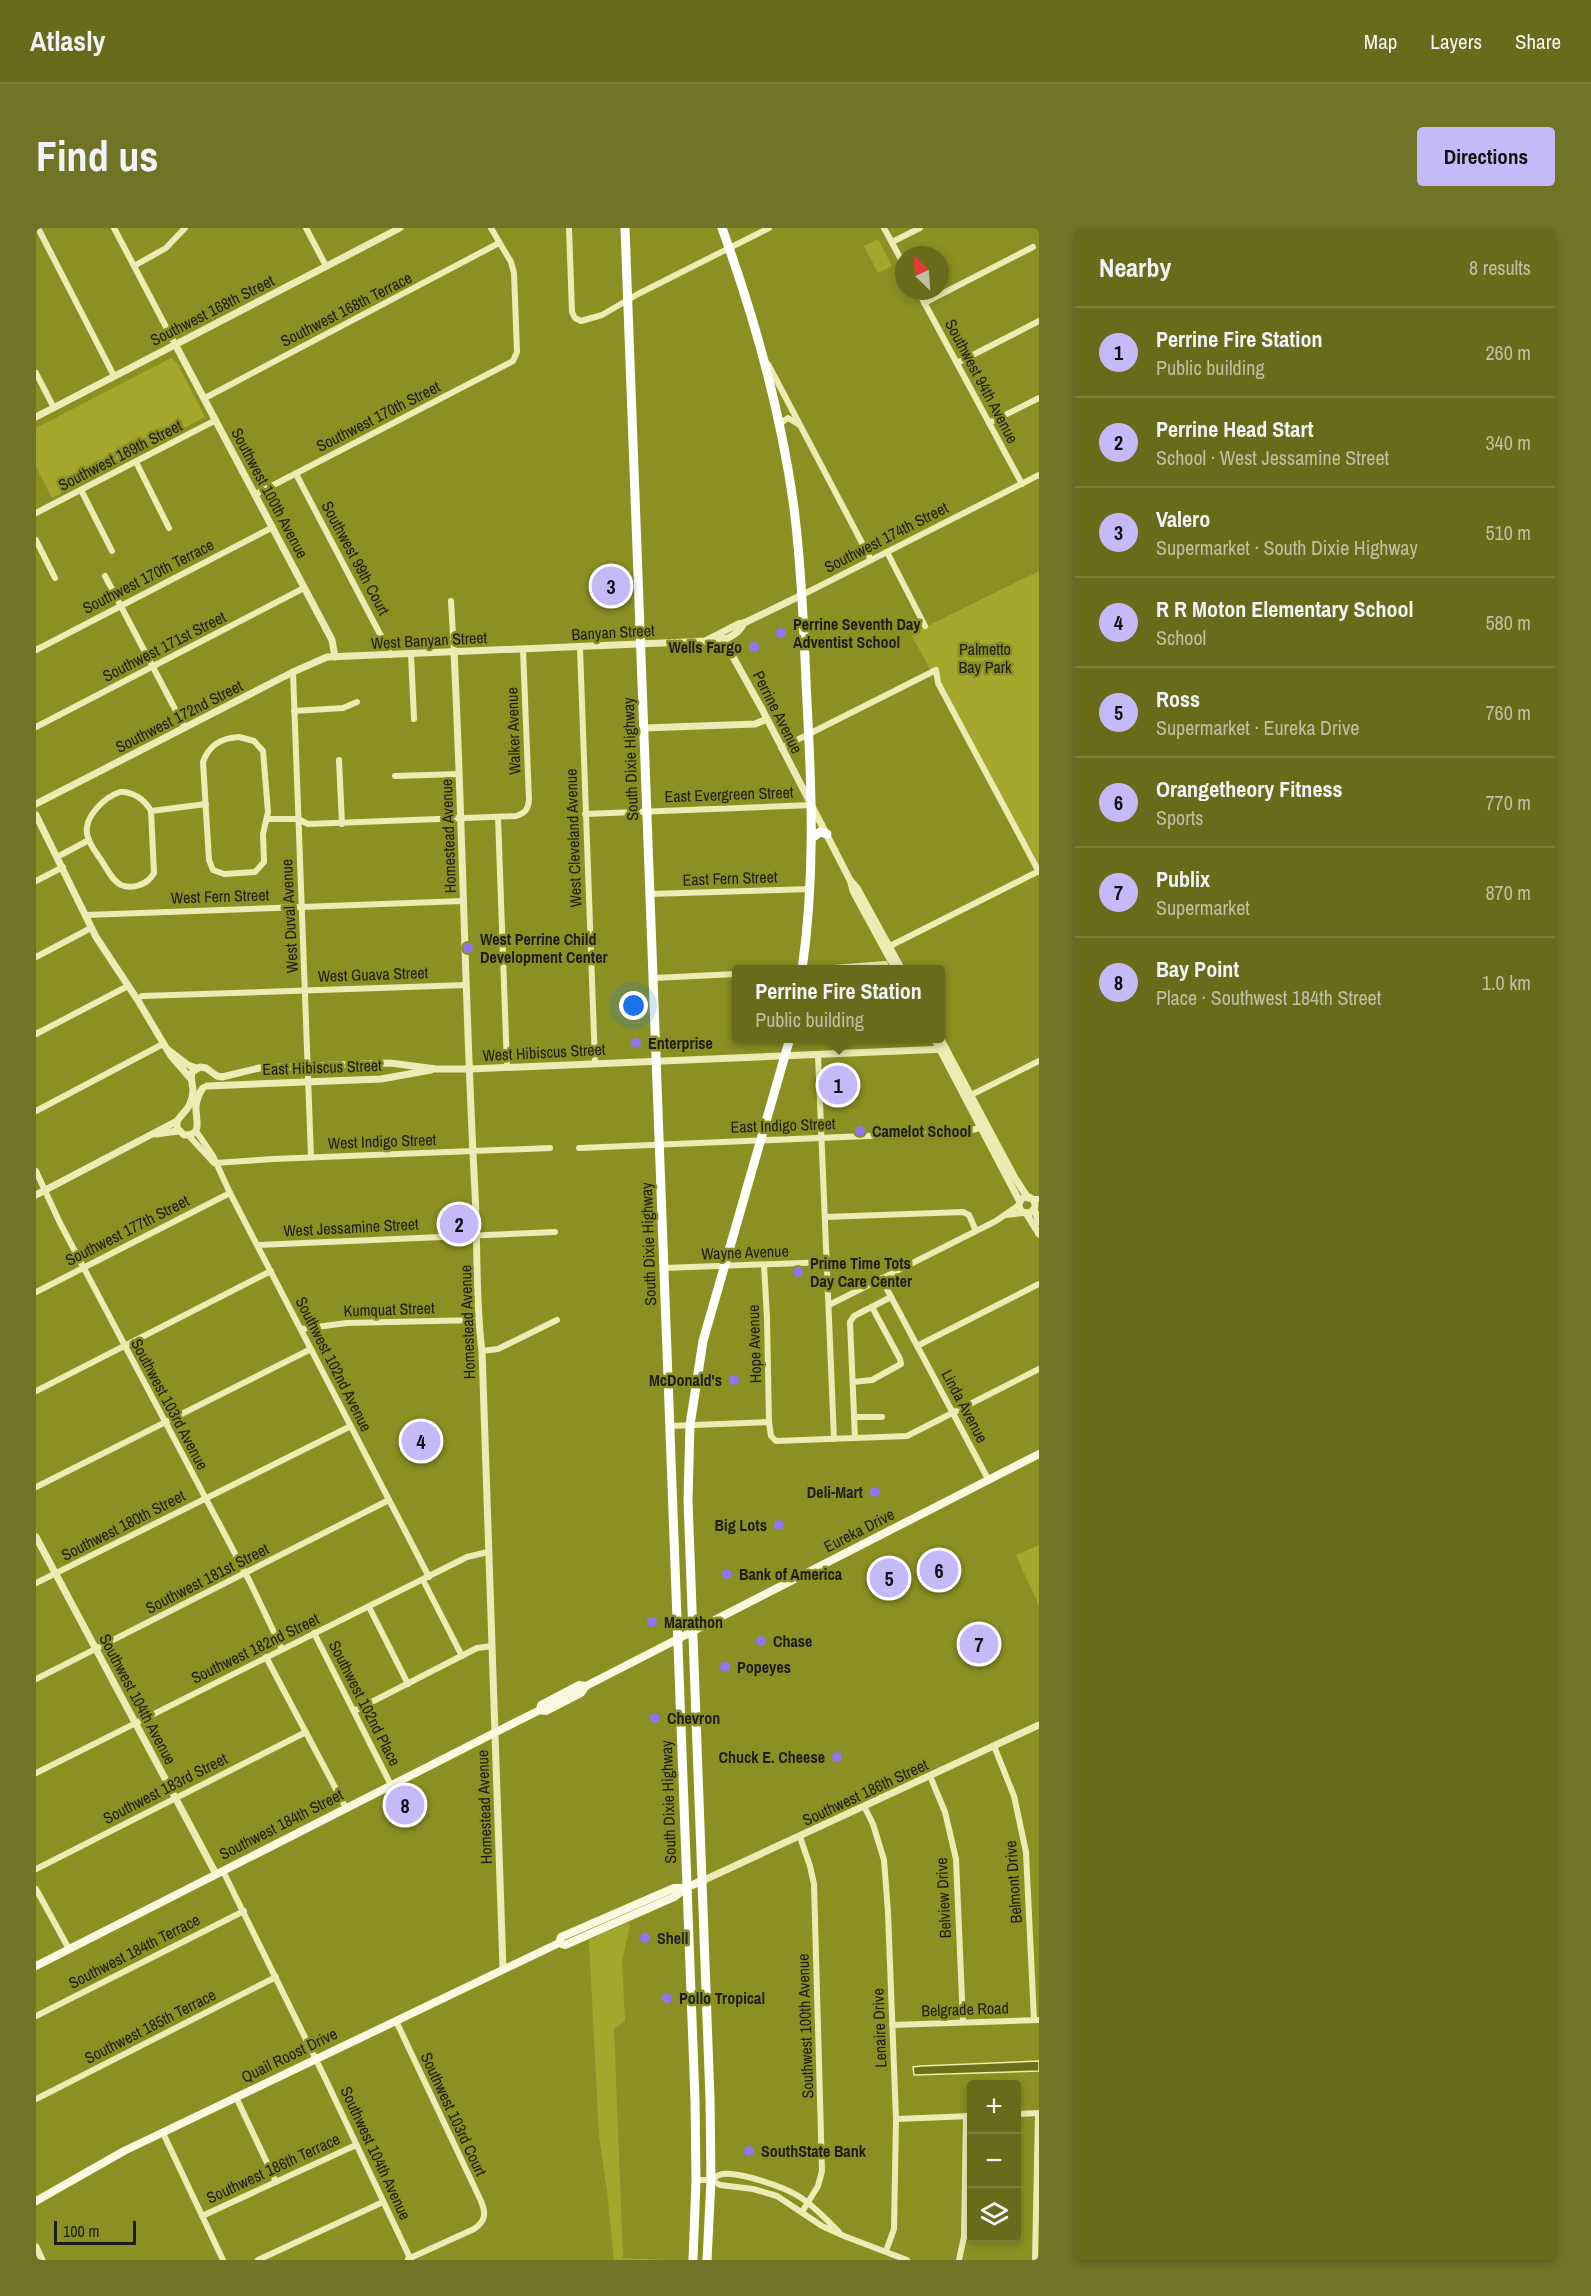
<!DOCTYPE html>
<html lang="en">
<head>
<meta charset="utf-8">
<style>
	:root { --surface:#686c1a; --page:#707427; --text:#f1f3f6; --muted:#bdc0a2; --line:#7b7f39; --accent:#c5baf7 }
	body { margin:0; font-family:"Archivo Narrow",sans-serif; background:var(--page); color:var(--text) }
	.controls { position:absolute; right:18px; bottom:18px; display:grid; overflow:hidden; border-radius:6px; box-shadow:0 3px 9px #0003 }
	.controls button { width:54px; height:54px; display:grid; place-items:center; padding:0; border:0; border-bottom:2px solid var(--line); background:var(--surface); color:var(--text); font:30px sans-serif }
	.compass { position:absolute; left:859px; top:18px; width:54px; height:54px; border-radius:50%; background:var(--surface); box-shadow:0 3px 9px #0003; rotate:335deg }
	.scale { position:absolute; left:18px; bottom:15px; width:82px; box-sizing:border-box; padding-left:6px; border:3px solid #1d1d1d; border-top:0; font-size:16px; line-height:21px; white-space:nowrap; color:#1d1d1d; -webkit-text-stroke:4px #8a9022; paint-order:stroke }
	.you { position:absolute; left:598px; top:778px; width:21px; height:21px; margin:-15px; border:4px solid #fff; border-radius:50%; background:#1a73e8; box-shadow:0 0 0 9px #1a73e833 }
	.badge { display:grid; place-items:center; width:39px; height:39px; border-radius:50%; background:var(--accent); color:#111; font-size:20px; font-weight:700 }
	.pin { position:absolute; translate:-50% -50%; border:3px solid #fff; box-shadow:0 2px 6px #0006 }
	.popup { position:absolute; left:696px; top:737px; width:213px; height:78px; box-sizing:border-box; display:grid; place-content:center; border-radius:6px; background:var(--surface); filter:drop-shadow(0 2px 4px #0005); font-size:20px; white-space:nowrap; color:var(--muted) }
	.popup b { font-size:22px; color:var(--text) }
	.popup::after { content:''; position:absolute; left:50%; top:100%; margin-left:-12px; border:12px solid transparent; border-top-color:var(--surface) }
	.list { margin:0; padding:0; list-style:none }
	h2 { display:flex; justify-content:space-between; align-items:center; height:78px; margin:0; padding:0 24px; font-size:26px }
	h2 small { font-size:20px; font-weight:400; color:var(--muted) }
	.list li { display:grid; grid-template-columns:39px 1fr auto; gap:18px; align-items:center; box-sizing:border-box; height:90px; padding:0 24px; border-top:2px solid var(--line) }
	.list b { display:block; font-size:22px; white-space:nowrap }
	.list p { margin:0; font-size:20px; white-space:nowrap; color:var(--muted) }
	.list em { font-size:20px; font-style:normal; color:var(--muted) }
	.icon { flex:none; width:33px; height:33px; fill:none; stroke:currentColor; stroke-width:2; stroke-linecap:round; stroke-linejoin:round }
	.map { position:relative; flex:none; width:1003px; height:2032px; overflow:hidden; border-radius:6px }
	header { display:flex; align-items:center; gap:36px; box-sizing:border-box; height:84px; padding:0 30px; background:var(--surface); border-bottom:2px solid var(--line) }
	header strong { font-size:28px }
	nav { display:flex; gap:33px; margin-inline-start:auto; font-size:21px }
	.intro { display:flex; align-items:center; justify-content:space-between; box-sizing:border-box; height:144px; padding:0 36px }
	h1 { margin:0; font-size:42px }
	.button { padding:15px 27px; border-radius:6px; background:var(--accent); color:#111; font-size:21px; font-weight:700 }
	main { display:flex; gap:36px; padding:0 36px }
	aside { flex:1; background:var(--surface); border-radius:6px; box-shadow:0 3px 9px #0003 }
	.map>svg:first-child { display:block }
	.green { fill:#a3a82c }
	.water { fill:#6a6f18; stroke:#eceda7; stroke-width:1.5 }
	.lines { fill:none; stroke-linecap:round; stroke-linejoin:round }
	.minor { stroke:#eaecb3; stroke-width:6 }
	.tertiary { stroke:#eaecb3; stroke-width:7 }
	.secondary { stroke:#f8f9df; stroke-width:8 }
	.trunk { stroke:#fefffc; stroke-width:9 }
	.poi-dot { fill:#8f75f8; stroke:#8a9022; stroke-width:2 }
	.labels { text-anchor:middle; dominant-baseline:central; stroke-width:5; stroke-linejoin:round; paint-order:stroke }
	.street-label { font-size:16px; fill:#1d1d1d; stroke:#8a9022 }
	.poi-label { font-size:16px; font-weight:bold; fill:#1d1d1d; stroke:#8a9022; text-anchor:start }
	.park-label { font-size:16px; fill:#1d1d1b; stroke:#8a9022 }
</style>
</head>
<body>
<header>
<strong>Atlasly</strong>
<nav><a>Map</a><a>Layers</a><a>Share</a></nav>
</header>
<div class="intro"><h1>Find us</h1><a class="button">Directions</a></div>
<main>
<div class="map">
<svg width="1003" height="2032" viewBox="0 0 1003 2032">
	<rect width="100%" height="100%" fill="#8a9022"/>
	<g class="green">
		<polygon points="842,11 856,38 842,45 828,18"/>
		<polygon points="135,130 141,135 169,189 16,270 0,239 0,200"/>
		<polygon points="1003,343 1003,643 875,406"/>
		<polygon points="1003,1317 1003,1378 980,1327"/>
		<polygon points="591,1695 594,1697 586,1734 589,1793 578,1801 587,2030 632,2032 578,2032 571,1963 563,1908 553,1712"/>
	</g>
	<polygon class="water" points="1003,1833 1003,1843 878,1847 877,1839 885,1838"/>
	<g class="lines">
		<g class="minor">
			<polyline points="2,0 78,148"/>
			<polyline points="78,0 139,116"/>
			<polyline points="270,0 290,38"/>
			<polyline points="533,0 536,84 539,90 545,93 566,87 602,66 733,0"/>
			<polyline points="848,0 868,37"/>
			<polyline points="856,14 884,0"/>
			<polyline points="98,38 130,20 149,0"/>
			<polyline points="882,63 986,256"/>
			<polyline points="888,75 997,19"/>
			<polyline points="921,135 1003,93"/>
			<polyline points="732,136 835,332"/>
			<polyline points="0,145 18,180"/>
			<polyline points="169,170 463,15"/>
			<polyline points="953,195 1003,170"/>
			<polyline points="743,196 752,190 762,196"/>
			<polyline points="100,234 133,300"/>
			<polyline points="260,246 355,427"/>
			<polyline points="45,262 76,323"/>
			<polyline points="220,266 477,133 481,124 478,45 475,34 455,0"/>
			<polyline points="0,285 180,192"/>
			<polyline points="0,312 19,350"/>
			<polyline points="851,324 889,398"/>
			<polyline points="69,348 149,500"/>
			<polyline points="766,367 1003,247"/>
			<polyline points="415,373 418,424"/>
			<polyline points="544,420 559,835"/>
			<polyline points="0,422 237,299"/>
			<polyline points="375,426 378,491"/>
			<polyline points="257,444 275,929"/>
			<polyline points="258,483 307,480 321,474"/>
			<polyline points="0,499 268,360"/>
			<path d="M 203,509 L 218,513 L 227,523 L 232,584 L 227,606 L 228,634 L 219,644 L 188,646 L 177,642 L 173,632 L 167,534 C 173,517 185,510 203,509 Z"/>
			<polyline points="745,520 900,442 902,455 1003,644"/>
			<polyline points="303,532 306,596"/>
			<polyline points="359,548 423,546"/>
			<path d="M 84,564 C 97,563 109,572 115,583 L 118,645 C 112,656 97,662 85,657 C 77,653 72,643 67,635 C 62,627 53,617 51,606 C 48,588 69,569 84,564 Z"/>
			<polyline points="115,583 170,576"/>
			<polyline points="549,586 776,577"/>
			<polyline points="462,589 471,839"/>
			<path d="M 232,591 L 262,591 L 272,596 L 480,588 C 489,585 492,582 493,572 L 487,421"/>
			<polyline points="21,629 53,612"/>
			<polyline points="0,653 27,639"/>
			<polyline points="614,666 775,661"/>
			<polyline points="50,687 427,673"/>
			<polyline points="850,720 1003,643"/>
			<polyline points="0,729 55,700"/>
			<polyline points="771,742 849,736"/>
			<polyline points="618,750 700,746"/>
			<polyline points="101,771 106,768 430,757"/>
			<polyline points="0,806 92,758"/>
			<polyline points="782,827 798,1211"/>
			<polyline points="931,869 1003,833"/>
			<polyline points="0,883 127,816"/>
			<polyline points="160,903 177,928 194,965 393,1349"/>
			<polyline points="153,908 178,935"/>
			<polyline points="543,920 927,904 948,899"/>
			<polyline points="179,935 237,931 514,920"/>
			<polyline points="0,943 24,995 214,1354 246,1421"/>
			<polyline points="996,971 1003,971"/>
			<polyline points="969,987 988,985"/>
			<polyline points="789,989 927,984 933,987 940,1003"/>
			<polyline points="222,1017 519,1004"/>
			<polyline points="728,1037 731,1090 733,1194 735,1208 740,1213 871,1208 1003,1141"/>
			<polyline points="628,1040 792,1034"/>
			<polyline points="845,1050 952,1251"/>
			<polyline points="0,1064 194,965"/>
			<polyline points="793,1077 960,993 983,977"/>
			<polyline points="265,1101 311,1095 442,1092"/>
			<polyline points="881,1118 1003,1056"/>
			<polyline points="446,1123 462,1121 521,1092"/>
			<polyline points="817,1154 836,1152 865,1136 864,1131 836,1079"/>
			<polyline points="0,1163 235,1043"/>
			<polyline points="818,1189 846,1189"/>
			<polyline points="633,1198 733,1194"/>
			<polyline points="819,1210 814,1094 818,1088 855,1069"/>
			<polyline points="0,1259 275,1121"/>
			<polyline points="387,1352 426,1428"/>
			<polyline points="0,1355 315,1198"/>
			<polyline points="333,1379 372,1456"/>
			<polyline points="278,1405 355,1557"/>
			<polyline points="230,1429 310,1580"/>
			<polyline points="0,1451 353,1272"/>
			<polyline points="318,1483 441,1420 456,1418"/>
			<polyline points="958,1518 978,1568 990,1624 998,1792"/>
			<polyline points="0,1545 431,1329 452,1324"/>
			<polyline points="894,1548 909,1584 920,1631 927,1794"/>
			<polyline points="828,1578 837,1596 848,1632 852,1684 860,1891 858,2001 850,2023"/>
			<polyline points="764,1609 774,1638 778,1656 786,1943 782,1958 766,1984"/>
			<polyline points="0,1641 270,1504"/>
			<polyline points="187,1643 289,1850 375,2032"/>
			<polyline points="0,1661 33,1721"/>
			<polyline points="0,1788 208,1683"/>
			<path d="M 360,1793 L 445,1973 C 450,1985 450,1993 438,2001 L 372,2031"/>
			<polyline points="856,1797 1003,1792"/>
			<polyline points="200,1869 240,1954"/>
			<polyline points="0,1871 240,1749"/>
			<polyline points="981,1886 1003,1885"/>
			<polyline points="860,1891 936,1888"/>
			<polyline points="127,1905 187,2032"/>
			<polyline points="660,1952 675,1952 684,1957 717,1961 741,1968 786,1998 808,2008 871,2032"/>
			<path d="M 675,1952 C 678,1951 680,1948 683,1947 C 699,1941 750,1960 764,1969 C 779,1979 791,1992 803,2004"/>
			<polyline points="166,1988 320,1917"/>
			<polyline points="222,2032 347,1974"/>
			<polyline points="923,2032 928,2009 930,1888"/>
			<polyline points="999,2032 1002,1885"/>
		</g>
		<g class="tertiary">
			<polyline points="139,116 296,412 299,429"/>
			<polyline points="0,189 364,0"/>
			<polyline points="708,395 766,367"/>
			<polyline points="686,409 726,481 814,652 821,660 866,742"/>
			<path d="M 418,424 C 427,604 429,784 439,964 C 442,1017 439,1070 446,1123 L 467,1741"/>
			<polyline points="608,500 719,496 731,491"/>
			<path d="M 0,576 L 257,444 L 291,429 L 650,414 L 669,413 L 672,415 C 686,414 702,408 708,395 L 702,396 L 669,413"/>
			<polyline points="0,587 60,709 101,771 135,828 154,850"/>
			<polyline points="815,655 817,663 860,742"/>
			<polyline points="898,810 984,974"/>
			<polyline points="904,810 979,950 992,970"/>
			<polyline points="131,821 152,837 161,840"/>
			<polyline points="171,858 345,851 395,842"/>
			<path d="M 141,893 L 141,900 L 148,907 C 168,908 159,890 160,878 C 161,871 163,865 167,860"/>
			<polyline points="120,906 142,903"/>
			<path d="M 0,967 L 141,893 C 149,882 156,879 157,863 C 157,856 154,851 156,844 L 164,839 L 170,840 L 181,848 L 186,849 L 223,840 L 328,836 L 354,835 L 400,841 L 434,841 L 910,821"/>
			<circle cx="991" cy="977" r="8"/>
			<polyline points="998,981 1003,994"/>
			<polyline points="990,985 1003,1006"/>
			<polyline points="0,1309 180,1646"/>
			<polyline points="666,1653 1003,1497"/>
			<polyline points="0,2019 6,2032"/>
		</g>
		<g class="secondary">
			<polyline points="550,1458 1003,1226"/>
			<polyline points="523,1715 525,1709 638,1660 651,1660"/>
			<polyline points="0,1738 470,1499 504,1482 505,1477 543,1457 550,1458 545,1465 510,1483 504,1482"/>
			<polyline points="0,1973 88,1923 523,1715 529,1717 638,1669 651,1659 666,1653"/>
		</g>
		<g class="trunk">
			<polyline points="589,0 659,1872 660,1952 657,2032"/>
			<path d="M 686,0 C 719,91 745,184 758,280 C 766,345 768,410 771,475 C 776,565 779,651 766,742"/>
			<polyline points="776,610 784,604 791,606"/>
			<polyline points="671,2032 675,1952 674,1871 652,1272 654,1197 667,1113 754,810"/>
		</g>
	</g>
	<g class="poi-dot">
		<circle cx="745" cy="405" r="6"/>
		<circle cx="718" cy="419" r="6"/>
		<circle cx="432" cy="720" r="6"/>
		<circle cx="600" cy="815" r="6"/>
		<circle cx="824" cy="903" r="6"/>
		<circle cx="762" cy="1044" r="6"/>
		<circle cx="698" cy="1152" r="6"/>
		<circle cx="839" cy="1264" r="6"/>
		<circle cx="743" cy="1297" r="6"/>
		<circle cx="691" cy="1346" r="6"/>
		<circle cx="616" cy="1394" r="6"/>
		<circle cx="725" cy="1413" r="6"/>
		<circle cx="689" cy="1439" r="6"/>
		<circle cx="619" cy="1490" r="6"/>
		<circle cx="801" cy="1529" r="6"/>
		<circle cx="609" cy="1710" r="6"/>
		<circle cx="631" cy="1770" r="6"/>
		<circle cx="713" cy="1923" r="6"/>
	</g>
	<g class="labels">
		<g class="street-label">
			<text transform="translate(310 81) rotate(-27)">Southwest 168th Terrace</text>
			<text transform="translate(176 82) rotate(-27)">Southwest 168th Street</text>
			<text transform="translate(946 153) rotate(62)">Southwest 94th Avenue</text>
			<text transform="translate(342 188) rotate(-27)">Southwest 170th Street</text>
			<text transform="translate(84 227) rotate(-27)">Southwest 169th Street</text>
			<text transform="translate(234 265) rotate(62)">Southwest 100th Avenue</text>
			<text transform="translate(850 309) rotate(-27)">Southwest 174th Street</text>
			<text transform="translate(320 330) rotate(62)">Southwest 99th Court</text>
			<text transform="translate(112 348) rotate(-27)">Southwest 170th Terrace</text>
			<text transform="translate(577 404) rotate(-3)">Banyan Street</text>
			<text transform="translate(393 412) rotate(-3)">West Banyan Street</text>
			<text transform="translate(128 418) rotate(-27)">Southwest 171st Street</text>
			<text transform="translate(742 484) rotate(63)">Perrine Avenue</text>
			<text transform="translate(143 488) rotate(-27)">Southwest 172nd Street</text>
			<text transform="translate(477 503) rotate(-92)">Walker Avenue</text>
			<text transform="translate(594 531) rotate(-92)">South Dixie Highway</text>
			<text transform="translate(693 566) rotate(-2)">East Evergreen Street</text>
			<text transform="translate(412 608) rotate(-92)">Homestead Avenue</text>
			<text transform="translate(537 610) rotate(-92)">West Cleveland Avenue</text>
			<text transform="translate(694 650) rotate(-2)">East Fern Street</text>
			<text transform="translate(184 668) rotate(-2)">West Fern Street</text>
			<text transform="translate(253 688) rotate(-93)">West Duval Avenue</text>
			<text transform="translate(337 746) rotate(-2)">West Guava Street</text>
			<text transform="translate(508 824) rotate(-3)">West Hibiscus Street</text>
			<text transform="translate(286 839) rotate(-2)">East Hibiscus Street</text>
			<text transform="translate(747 897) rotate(-2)">East Indigo Street</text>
			<text transform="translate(346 913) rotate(-2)">West Indigo Street</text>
			<text transform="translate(315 999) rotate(-3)">West Jessamine Street</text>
			<text transform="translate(91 1002) rotate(-27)">Southwest 177th Street</text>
			<text transform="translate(612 1016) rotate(-92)">South Dixie Highway</text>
			<text transform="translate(709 1024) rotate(-2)">Wayne Avenue</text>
			<text transform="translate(353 1081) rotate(-2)">Kumquat Street</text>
			<text transform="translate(431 1094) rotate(-92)">Homestead Avenue</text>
			<text transform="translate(718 1116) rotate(-92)">Hope Avenue</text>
			<text transform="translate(298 1136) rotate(63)">Southwest 102nd Avenue</text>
			<text transform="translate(134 1176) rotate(62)">Southwest 103rd Avenue</text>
			<text transform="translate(929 1178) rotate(62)">Linda Avenue</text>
			<text transform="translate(87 1297) rotate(-27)">Southwest 180th Street</text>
			<text transform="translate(823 1302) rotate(-27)">Eureka Drive</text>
			<text transform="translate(171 1350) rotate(-27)">Southwest 181st Street</text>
			<text transform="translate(219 1420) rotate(-26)">Southwest 182nd Street</text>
			<text transform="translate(102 1471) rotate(62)">Southwest 104th Avenue</text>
			<text transform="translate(329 1475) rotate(63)">Southwest 102nd Place</text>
			<text transform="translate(129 1560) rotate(-27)">Southwest 183rd Street</text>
			<text transform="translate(829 1564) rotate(-25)">Southwest 186th Street</text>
			<text transform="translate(632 1574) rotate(-92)">South Dixie Highway</text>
			<text transform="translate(448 1579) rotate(-92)">Homestead Avenue</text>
			<text transform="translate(245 1596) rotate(-27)">Southwest 184th Street</text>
			<text transform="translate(977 1654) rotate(-94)">Belmont Drive</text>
			<text transform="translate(907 1670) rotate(-93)">Belview Drive</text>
			<text transform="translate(98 1723) rotate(-27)">Southwest 184th Terrace</text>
			<text transform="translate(929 1781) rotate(-2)">Belgrade Road</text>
			<text transform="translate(114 1798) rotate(-27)">Southwest 185th Terrace</text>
			<text transform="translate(769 1798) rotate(-92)">Southwest 100th Avenue</text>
			<text transform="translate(843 1800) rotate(-92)">Lenaire Drive</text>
			<text transform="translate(253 1827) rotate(-26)">Quail Roost Drive</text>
			<text transform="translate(418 1886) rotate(65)">Southwest 103rd Court</text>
			<text transform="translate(340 1925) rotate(65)">Southwest 104th Avenue</text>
			<text transform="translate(237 1940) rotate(-25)">Southwest 186th Terrace</text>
		</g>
		<g class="poi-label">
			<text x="757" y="396">Perrine Seventh Day<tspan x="757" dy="18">Adventist School</tspan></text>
			<text x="706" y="419" text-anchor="end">Wells Fargo</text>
			<text x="444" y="711">West Perrine Child<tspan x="444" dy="18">Development Center</tspan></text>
			<text x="612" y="815">Enterprise</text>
			<text x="836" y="903">Camelot School</text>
			<text x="774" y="1035">Prime Time Tots<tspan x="774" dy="18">Day Care Center</tspan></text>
			<text x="686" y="1152" text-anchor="end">McDonald's</text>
			<text x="827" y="1264" text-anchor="end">Deli-Mart</text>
			<text x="731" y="1297" text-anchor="end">Big Lots</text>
			<text x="703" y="1346">Bank of America</text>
			<text x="628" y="1394">Marathon</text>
			<text x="737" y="1413">Chase</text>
			<text x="701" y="1439">Popeyes</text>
			<text x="631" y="1490">Chevron</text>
			<text x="789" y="1529" text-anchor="end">Chuck E. Cheese</text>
			<text x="621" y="1710">Shell</text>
			<text x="643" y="1770">Pollo Tropical</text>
			<text x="725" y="1923">SouthState Bank</text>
		</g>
		<g class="park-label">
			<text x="949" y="421">Palmetto<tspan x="949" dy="18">Bay Park</tspan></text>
		</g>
	</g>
</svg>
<div class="controls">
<button>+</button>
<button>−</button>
<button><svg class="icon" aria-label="layers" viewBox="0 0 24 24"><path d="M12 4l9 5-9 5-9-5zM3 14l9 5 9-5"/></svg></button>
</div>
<svg class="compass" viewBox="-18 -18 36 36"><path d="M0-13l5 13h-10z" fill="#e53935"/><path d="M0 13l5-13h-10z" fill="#bdc0a2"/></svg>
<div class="scale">100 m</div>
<div class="you"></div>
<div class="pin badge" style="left:802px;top:857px">1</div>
<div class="popup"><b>Perrine Fire Station</b>Public building</div>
<div class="pin badge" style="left:423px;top:996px">2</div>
<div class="pin badge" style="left:575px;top:358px">3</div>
<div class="pin badge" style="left:385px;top:1213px">4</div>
<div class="pin badge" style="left:853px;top:1350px">5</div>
<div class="pin badge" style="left:903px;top:1342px">6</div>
<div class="pin badge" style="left:943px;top:1416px">7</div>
<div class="pin badge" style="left:369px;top:1577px">8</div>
</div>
<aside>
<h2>Nearby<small>8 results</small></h2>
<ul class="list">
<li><span class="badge">1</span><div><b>Perrine Fire Station</b><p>Public building</p></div><em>260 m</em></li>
<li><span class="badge">2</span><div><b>Perrine Head Start</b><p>School · West Jessamine Street</p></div><em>340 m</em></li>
<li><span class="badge">3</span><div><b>Valero</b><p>Supermarket · South Dixie Highway</p></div><em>510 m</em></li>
<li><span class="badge">4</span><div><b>R R Moton Elementary School</b><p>School</p></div><em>580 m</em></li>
<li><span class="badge">5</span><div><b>Ross</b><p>Supermarket · Eureka Drive</p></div><em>760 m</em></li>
<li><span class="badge">6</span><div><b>Orangetheory Fitness</b><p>Sports</p></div><em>770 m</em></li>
<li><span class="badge">7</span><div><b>Publix</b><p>Supermarket</p></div><em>870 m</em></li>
<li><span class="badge">8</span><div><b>Bay Point</b><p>Place · Southwest 184th Street</p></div><em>1.0 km</em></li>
</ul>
</aside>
</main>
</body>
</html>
